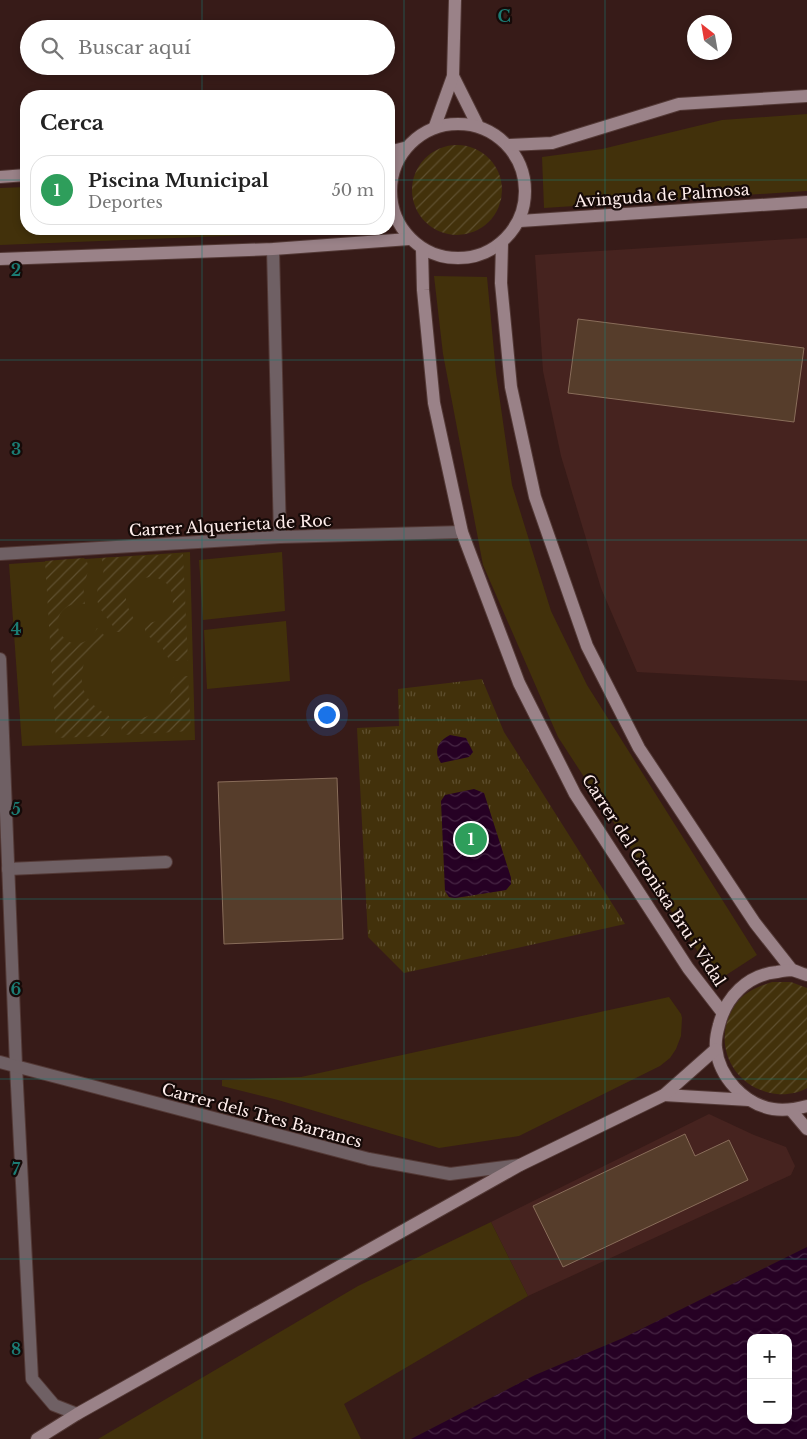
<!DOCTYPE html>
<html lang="es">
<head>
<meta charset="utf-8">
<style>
	:root { --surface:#fff; --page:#f2f2f2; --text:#222; --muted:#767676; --line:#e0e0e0; --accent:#2b725d }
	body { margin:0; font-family:"Libre Baskerville",serif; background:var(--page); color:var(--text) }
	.controls { position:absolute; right:15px; bottom:15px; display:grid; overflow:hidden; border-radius:10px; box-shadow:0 2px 8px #0003 }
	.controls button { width:45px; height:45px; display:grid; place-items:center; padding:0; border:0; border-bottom:1px solid var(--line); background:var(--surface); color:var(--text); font:25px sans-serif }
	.compass { position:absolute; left:687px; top:15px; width:45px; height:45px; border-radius:50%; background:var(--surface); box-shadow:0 2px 8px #0003; rotate:329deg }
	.you { position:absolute; left:326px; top:714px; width:18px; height:18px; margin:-12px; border:4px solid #fff; border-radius:50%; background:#1a73e8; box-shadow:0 0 0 8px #1a73e833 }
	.badge { display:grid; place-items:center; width:32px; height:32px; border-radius:50%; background:var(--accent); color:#fff; font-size:16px; font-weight:700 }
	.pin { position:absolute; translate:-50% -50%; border:2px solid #fff; box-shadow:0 1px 5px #0006 }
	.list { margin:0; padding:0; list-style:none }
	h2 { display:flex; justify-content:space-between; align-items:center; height:65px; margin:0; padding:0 20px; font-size:21px }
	h2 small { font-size:16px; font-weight:400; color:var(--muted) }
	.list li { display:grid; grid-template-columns:32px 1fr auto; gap:15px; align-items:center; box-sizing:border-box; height:70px; margin:0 10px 10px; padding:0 10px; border:1px solid var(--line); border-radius:20px }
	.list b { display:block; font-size:19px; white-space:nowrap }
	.list p { margin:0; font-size:16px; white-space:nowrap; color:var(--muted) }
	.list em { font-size:16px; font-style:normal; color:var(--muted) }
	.icon { flex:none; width:28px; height:28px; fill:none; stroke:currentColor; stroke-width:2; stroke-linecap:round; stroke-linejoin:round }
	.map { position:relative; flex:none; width:807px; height:1439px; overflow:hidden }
	.search { position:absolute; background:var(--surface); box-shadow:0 2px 8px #0003; left:20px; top:20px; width:375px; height:55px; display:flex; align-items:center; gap:12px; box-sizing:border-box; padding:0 18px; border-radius:28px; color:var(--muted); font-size:19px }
	.panel { position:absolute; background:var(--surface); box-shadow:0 2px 8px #0003; left:20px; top:90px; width:375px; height:145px; border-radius:20px }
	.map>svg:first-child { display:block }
	.built { fill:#46231f }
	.grass { fill:url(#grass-tufts); fill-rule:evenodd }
	.park { fill:#42310b }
	.garden { fill:url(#garden-furrows) }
	.water { fill:url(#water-waves); fill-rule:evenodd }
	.building { fill:#563d2b; stroke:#896d5a }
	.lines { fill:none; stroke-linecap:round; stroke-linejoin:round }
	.lane-casing { stroke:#533936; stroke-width:14 }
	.street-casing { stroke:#533936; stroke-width:14 }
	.secondary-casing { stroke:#533936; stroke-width:14 }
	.lane { stroke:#6f6064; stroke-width:12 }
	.street { stroke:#6f6064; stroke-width:12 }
	.secondary { stroke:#9a8288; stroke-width:12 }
	.grid { fill:none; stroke:#1b7c74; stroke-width:1; stroke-opacity:0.55 }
	.labels { text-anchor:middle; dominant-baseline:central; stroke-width:4.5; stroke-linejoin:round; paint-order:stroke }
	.street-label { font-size:16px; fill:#ffeeec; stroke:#160a08 }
	.grid-label { font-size:16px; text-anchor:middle; font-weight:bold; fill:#1b7c74; stroke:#160a08; stroke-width:4.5; stroke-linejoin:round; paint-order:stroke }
</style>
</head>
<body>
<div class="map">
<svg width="807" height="1439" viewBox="0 0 807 1439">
	<defs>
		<pattern id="grass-tufts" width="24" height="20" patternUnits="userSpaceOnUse" patternTransform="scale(1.25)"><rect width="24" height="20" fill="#42310b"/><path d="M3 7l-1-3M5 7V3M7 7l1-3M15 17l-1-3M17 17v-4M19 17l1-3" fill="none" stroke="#5e4f2f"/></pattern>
		<pattern id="garden-furrows" width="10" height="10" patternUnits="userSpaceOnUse" patternTransform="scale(1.25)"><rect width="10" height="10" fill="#42310b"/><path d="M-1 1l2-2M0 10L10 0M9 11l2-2" fill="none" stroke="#5e4f2f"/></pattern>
		<pattern id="water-waves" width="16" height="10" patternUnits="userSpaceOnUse" patternTransform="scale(1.25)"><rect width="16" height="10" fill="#260124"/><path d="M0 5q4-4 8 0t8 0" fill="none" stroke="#472644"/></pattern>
	</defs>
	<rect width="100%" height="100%" fill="#371b18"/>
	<g class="built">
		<polygon points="807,238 807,681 637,672 601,588 561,456 543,371 535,255"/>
		<polygon points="709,1114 754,1135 786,1147 795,1166 791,1175 528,1296 491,1222"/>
	</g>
	<path class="grass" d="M 482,679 L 504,732 L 625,924 L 404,973 L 368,937 L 357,728 L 399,726 L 398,689 ZM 484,794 L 511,878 L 511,884 L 506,890 L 455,898 L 449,897 Z"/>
	<g class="park">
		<polygon points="807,114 807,191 544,208 542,157 602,149 722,120"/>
		<polygon points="26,187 26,229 376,230 0,245 0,188"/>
		<polygon points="434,276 487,277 496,373 512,485 551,611 587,685 757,955 717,981 558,737 483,565 443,354"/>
		<polygon points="190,552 195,740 22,746 9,564"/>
		<polygon points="282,552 285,611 203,620 199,560"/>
		<polygon points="286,621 290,681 207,689 204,630"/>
		<polygon points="669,997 681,1014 682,1018 681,1036 676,1049 670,1058 660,1066 519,1136 439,1148 278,1100 222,1086 222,1080 301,1077"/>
		<polygon points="491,1222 528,1296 344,1404 361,1439 98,1439 358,1286"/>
	</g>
	<g class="garden">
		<circle cx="457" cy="190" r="45"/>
		<path d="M 183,554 L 188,661 L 170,661 L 160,644 L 145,634 L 145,624 L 161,620 L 172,611 C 181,566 126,570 126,600 C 127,608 132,614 135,622 L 128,632 L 116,632 C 111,619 97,611 97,597 C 96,581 109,576 101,558 Z"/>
		<path d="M 84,558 C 92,566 87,573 85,582 C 83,589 84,597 85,604 C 56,599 46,635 75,644 C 85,643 93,638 97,628 L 106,637 C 95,642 89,649 85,660 C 76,686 86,703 109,716 L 110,727 L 104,736 L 56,738 L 45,561 Z"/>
		<path d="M 188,676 L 191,731 L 122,735 L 121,722 C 152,718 170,711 174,677 Z"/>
		<path d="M 772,982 L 791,982 L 807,988 L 807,1088 C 799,1093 787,1095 777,1094 C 730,1089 708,1037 739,1000 C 748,990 760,986 772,982 Z"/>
	</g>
	<g class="water">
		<path d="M 450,735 L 466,738 L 473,752 L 469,757 L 441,763 C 433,751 438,741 450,735 Z"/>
		<polygon points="474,789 484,793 511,878 511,884 506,890 455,898 449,897 445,891 441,801 445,795"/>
		<path d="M 807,1247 L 807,1439 L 411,1439 L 535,1375 L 623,1338 ZM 751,1338 L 788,1338 L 788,1420 L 751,1420 Z"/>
	</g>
	<g class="building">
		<polygon points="578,319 804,348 794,422 568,393"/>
		<polygon points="337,778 343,939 224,944 218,782"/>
		<polygon points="685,1134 695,1156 729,1140 748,1180 563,1267 533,1206"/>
	</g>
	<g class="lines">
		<defs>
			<polyline id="lane" points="8,869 166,862"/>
			<g id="street">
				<polyline points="273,249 280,537"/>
				<polyline points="0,554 280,537 462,532"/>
				<polyline points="0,659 16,1066 32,1379 54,1405 77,1414"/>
				<polyline points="0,1062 369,1159 450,1174 520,1165"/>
			</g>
			<g id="secondary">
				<polyline points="453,76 477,124"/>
				<circle cx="458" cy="191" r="67"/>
				<polyline points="435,126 453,76 455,0"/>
				<polyline points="510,145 552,143 679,104 807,96"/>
				<polyline points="389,152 404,148"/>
				<polyline points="0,177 26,175"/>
				<polyline points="520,221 807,202"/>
				<polyline points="502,243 501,283 511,387 535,497 587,646 639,748 755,923 792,970"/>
				<polyline points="422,249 423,290 434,403 462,532 519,683 575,794 688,968 722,1012"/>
				<polyline points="0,259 273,249 409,239"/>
				<path d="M 807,975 C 802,974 797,971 792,970 C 788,970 782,971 777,972 C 747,975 726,997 719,1025 C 717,1032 715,1040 716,1048 C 719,1077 744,1104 773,1109 C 785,1111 796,1109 807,1106"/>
				<polyline points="664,1095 749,1100"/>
				<polyline points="791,1110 807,1129"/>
				<polyline points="37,1439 77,1414 520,1165 664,1095 716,1049"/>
			</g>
		</defs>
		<use href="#lane" class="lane-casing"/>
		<use href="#street" class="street-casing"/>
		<use href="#secondary" class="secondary-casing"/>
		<use href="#lane" class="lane"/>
		<use href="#street" class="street"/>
		<use href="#secondary" class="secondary"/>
	</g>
	<path class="grid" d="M 202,0 L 202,29M 404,0 L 404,1439M 605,0 L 605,1439M 202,66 L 202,96M 0,180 L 26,180M 389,180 L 807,180M 202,229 L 202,1439M 0,360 L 807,360M 0,540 L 807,540M 0,720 L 807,720M 0,899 L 807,899M 0,1079 L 807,1079M 0,1259 L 807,1259"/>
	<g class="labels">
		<g class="street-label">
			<text transform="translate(662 195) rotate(-4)">Avinguda de Palmosa</text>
			<text transform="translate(230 525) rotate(-3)">Carrer Alquerieta de Roc</text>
			<text transform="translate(654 880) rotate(57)">Carrer del Cronista Bru i Vidal</text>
			<text transform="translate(262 1115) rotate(15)">Carrer dels Tres Barrancs</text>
		</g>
	</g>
	<g class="grid-label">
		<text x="504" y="22">C</text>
		<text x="16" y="276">2</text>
		<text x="16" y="455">3</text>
		<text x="16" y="635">4</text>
		<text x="16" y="815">5</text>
		<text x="16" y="995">6</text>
		<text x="16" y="1175">7</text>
		<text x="16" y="1355">8</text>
	</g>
</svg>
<div class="controls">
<button>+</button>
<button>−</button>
</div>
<svg class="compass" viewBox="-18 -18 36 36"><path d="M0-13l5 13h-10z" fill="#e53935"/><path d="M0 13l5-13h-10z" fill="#767676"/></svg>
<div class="you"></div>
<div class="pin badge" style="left:471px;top:839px;background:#2e9e5b">1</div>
<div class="search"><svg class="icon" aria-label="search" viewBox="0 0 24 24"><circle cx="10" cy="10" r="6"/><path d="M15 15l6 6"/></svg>Buscar aquí</div>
<section class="panel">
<h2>Cerca<small></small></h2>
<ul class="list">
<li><span class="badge" style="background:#2e9e5b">1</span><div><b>Piscina Municipal</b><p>Deportes</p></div><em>50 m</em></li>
</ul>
</section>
</div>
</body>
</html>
